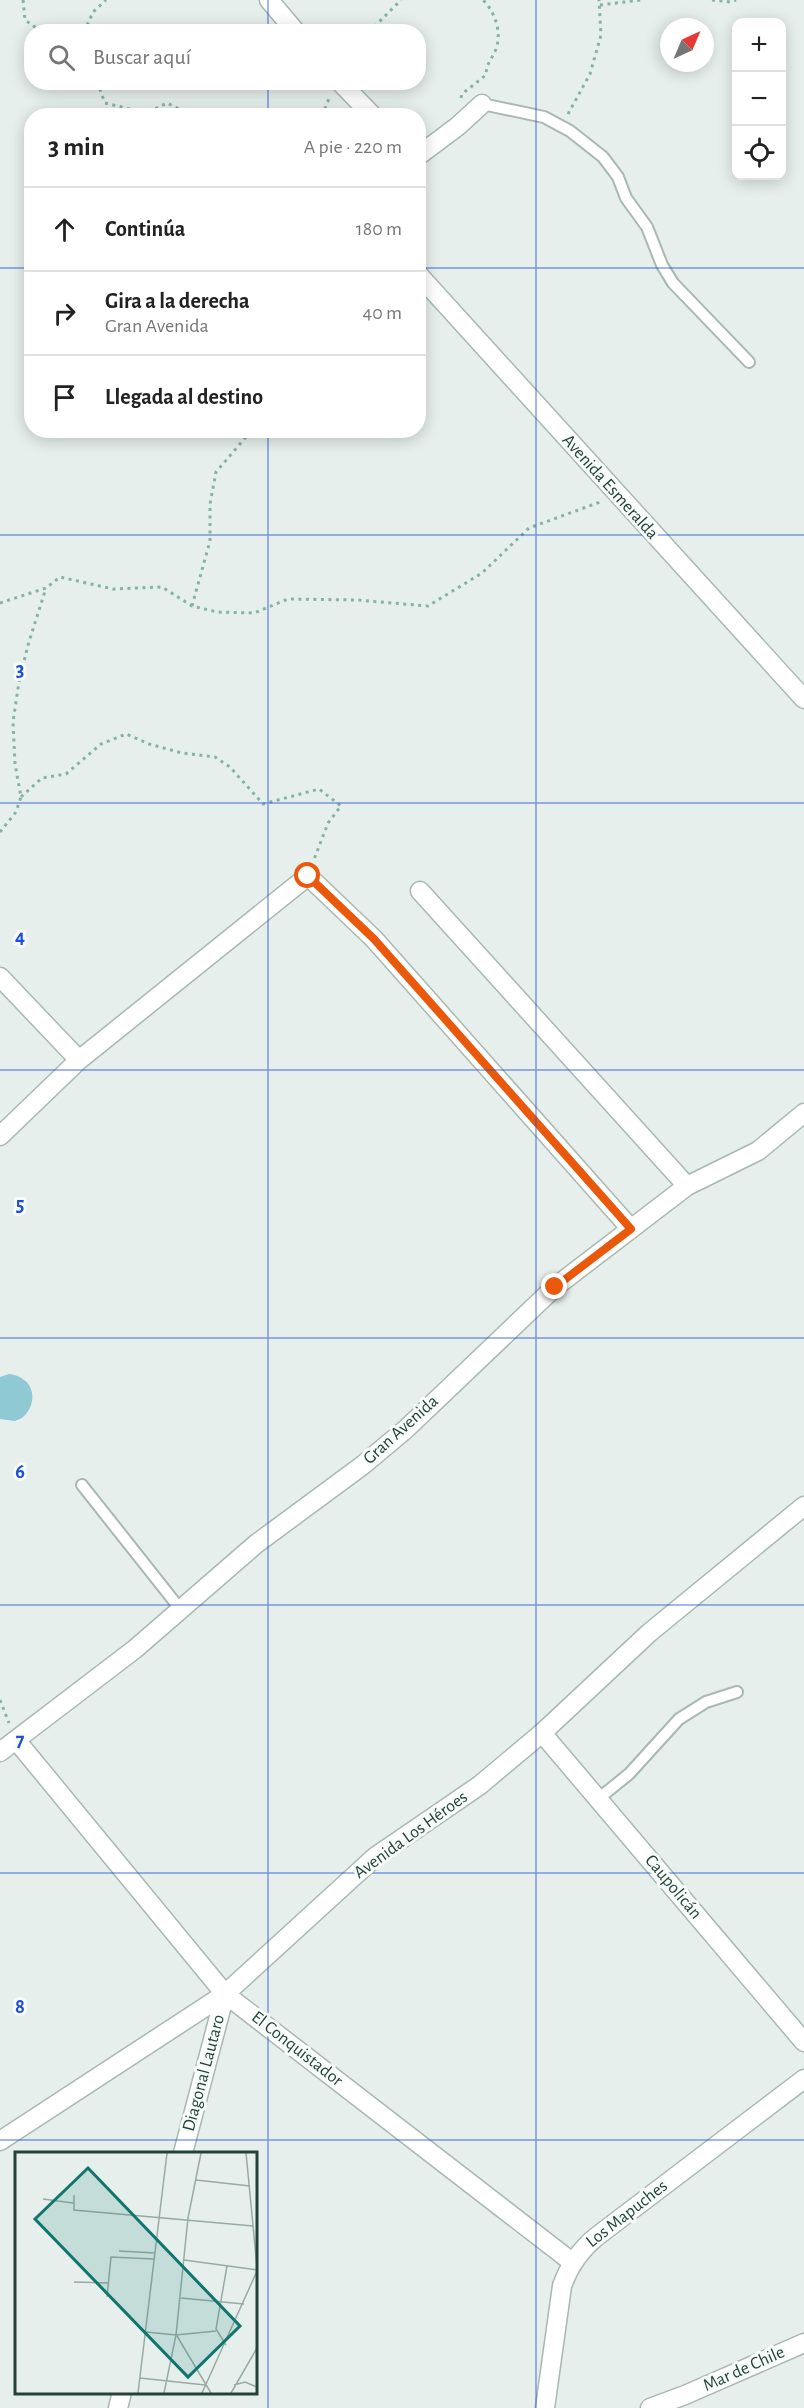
<!DOCTYPE html>
<html lang="es">
<head>
<meta charset="utf-8">
<style>
	:root { --surface:#fff; --page:#f2f2f2; --text:#222; --muted:#767676; --line:#e0e0e0 }
	body { margin:0; font-family:"Alegreya Sans",sans-serif; background:var(--page); color:var(--text) }
	.controls { position:absolute; right:18px; top:18px; display:grid; overflow:hidden; border-radius:12px; box-shadow:0 3px 15px #0003 }
	.controls button { width:54px; height:54px; display:grid; place-items:center; padding:0; border:0; border-bottom:2px solid var(--line); background:var(--surface); color:var(--text); font:30px sans-serif }
	.compass { position:absolute; left:660px; top:18px; width:54px; height:54px; border-radius:50%; background:var(--surface); box-shadow:0 3px 15px #0003; rotate:44deg }
	.stop { position:absolute; width:18px; height:18px; margin:-14px; border:4px solid #ea580c; border-radius:50%; background:#fff }
	.stop.end { background:#ea580c; border-color:#fff; box-shadow:0 2px 6px #0008 }
	.list { margin:0; padding:0; list-style:none }
	h2 { display:flex; justify-content:space-between; align-items:center; height:78px; margin:0; padding:0 24px; font-size:26px }
	h2 small { font-size:20px; font-weight:400; color:var(--muted) }
	.list li { display:grid; grid-template-columns:39px 1fr auto; gap:18px; align-items:center; box-sizing:border-box; height:84px; padding:0 24px; border-top:2px solid var(--line) }
	.list b { display:block; font-size:22px; white-space:nowrap }
	.list p { margin:0; font-size:20px; white-space:nowrap; color:var(--muted) }
	.list em { font-size:20px; font-style:normal; color:var(--muted) }
	.icon { flex:none; width:33px; height:33px; fill:none; stroke:currentColor; stroke-width:2; stroke-linecap:round; stroke-linejoin:round }
	.map { position:relative; flex:none; width:804px; height:2408px; overflow:hidden }
	.search { position:absolute; background:var(--surface); box-shadow:0 3px 15px #0003; left:24px; top:24px; width:402px; height:66px; display:flex; align-items:center; gap:15px; box-sizing:border-box; padding:0 21px; border-radius:24px; color:var(--muted); font-size:22px }
	.panel { position:absolute; background:var(--surface); box-shadow:0 3px 15px #0003; left:24px; top:108px; width:402px; height:330px; border-radius:24px }
	.map>svg:first-child { display:block }
	.water { fill:#8ec9d4 }
	.lines { fill:none; stroke-linecap:round; stroke-linejoin:round }
	.service-casing { stroke:#a8b8b2; stroke-width:14 }
	.minor-casing { stroke:#a8b8b2; stroke-width:21 }
	.tertiary-casing { stroke:#a8b8b2; stroke-width:21 }
	.path { stroke:#86b3a5; stroke-width:3; stroke-dasharray:3 4.5; stroke-linecap:butt }
	.service { stroke:#fff; stroke-width:10 }
	.minor { stroke:#fff; stroke-width:18 }
	.tertiary { stroke:#fff; stroke-width:18 }
	.route { stroke:#ea580c; stroke-width:8 }
	.grid { fill:none; stroke:#1d4ed8; stroke-width:1.5; stroke-opacity:0.55 }
	.labels { text-anchor:middle; dominant-baseline:central; stroke-width:6; stroke-linejoin:round; paint-order:stroke }
	.street-label { font-size:18px; fill:#24423a; stroke:#f7fbf9 }
	.inset-road { fill:none; stroke:#98aaa4; stroke-width:1.5 }
	.view { fill:#0f766e; fill-opacity:0.15; stroke:#0f766e; stroke-width:3 }
	.inset-edge { fill:none; stroke:#24423a; stroke-width:3 }
	.grid-label { font-size:20px; text-anchor:middle; font-weight:bold; fill:#1d4ed8; stroke:#f7fbf9; stroke-width:6; stroke-linejoin:round; paint-order:stroke }
</style>
</head>
<body>
<div class="map">
<svg width="804" height="2408" viewBox="0 0 804 2408">
	<rect width="100%" height="100%" fill="#e6efeb"/>
	<path class="water" d="M 9,1374 C 34,1377 40,1402 22,1418 L 15,1421 L 0,1419 L 0,1377 Z"/>
	<g class="lines">
		<defs>
			<g id="service">
				<polyline points="482,104 544,117 570,131 603,157 618,177 626,198 647,227 662,265 673,283 749,362"/>
				<polyline points="82,1485 181,1610"/>
				<polyline points="598,1799 629,1774 679,1719 706,1702 737,1692"/>
			</g>
			<g id="minor">
				<polyline points="269,0 296,32"/>
				<polyline points="340,82 373,116"/>
				<polyline points="418,156 458,126 482,104"/>
				<polyline points="418,274 804,699"/>
				<polyline points="420,891 687,1186"/>
				<polyline points="0,977 79,1060"/>
				<polyline points="0,1136 79,1060 308,876 374,939 631,1229"/>
				<polyline points="542,1733 804,2042"/>
				<polyline points="16,1740 225,1994 572,2262"/>
				<polyline points="0,1752 135,1649 256,1544 363,1465 406,1429 555,1287 687,1186 758,1151 804,1113"/>
				<polyline points="0,2141 225,1994"/>
				<path d="M 545,2408 L 562,2286 C 569,2266 579,2251 596,2237 L 804,2079"/>
				<polyline points="650,2408 685,2395 804,2343"/>
			</g>
			<g id="tertiary">
				<polyline points="183,2153 225,1994 375,1857 480,1785 542,1733 649,1633 804,1506"/>
				<polyline points="118,2408 122,2392"/>
			</g>
		</defs>
		<use href="#service" class="service-casing"/>
		<use href="#minor" class="minor-casing"/>
		<use href="#tertiary" class="tertiary-casing"/>
		<g class="path">
			<polyline points="23,0 25,20 42,32"/>
			<polyline points="712,0 731,2 736,0"/>
			<polyline points="600,5 641,0"/>
			<polyline points="84,32 93,12 106,0"/>
			<polyline points="369,32 401,0"/>
			<polyline points="97,82 105,103 146,113 167,103 193,116"/>
			<path d="M 461,98 L 462,94 L 486,75 C 486,64 492,59 496,49 C 502,32 495,12 483,0"/>
			<polyline points="568,114 590,74 601,35 599,0"/>
			<polyline points="322,116 330,96"/>
			<polyline points="0,603 46,588 60,577 113,589 162,587 192,606 217,612 254,613 288,599 357,600 428,606 482,573 529,528 603,501"/>
			<polyline points="192,606 210,541 210,504 216,472 252,430"/>
			<polyline points="21,797 42,778 66,774 101,744 126,734 149,744 182,753 215,757 230,767 263,804 319,789 341,806 328,823 313,862"/>
			<polyline points="0,832 16,812 21,797 15,764 13,722 19,682 28,645 46,588"/>
			<polyline points="0,1700 9,1723"/>
		</g>
		<use href="#service" class="service"/>
		<use href="#minor" class="minor"/>
		<use href="#tertiary" class="tertiary"/>
	</g>
	<g class="lines">
		<polyline class="route" points="308,876 374,939 631,1229 555,1287"/>
	</g>
	<path class="grid" d="M 268,0 L 268,32M 536,0 L 536,2408M 268,82 L 268,116M 0,268 L 32,268M 418,268 L 804,268M 268,430 L 268,2408M 0,535 L 804,535M 0,803 L 804,803M 0,1070 L 804,1070M 0,1338 L 804,1338M 0,1605 L 804,1605M 0,1873 L 804,1873M 0,2140 L 804,2140"/>
	<g class="labels">
		<g class="street-label">
			<text transform="translate(610 487) rotate(48)">Avenida Esmeralda</text>
			<text transform="translate(401 1430) rotate(-42)">Gran Avenida</text>
			<text transform="translate(411 1835) rotate(-36)">Avenida Los Héroes</text>
			<text transform="translate(673 1887) rotate(50)">Caupolicán</text>
			<text transform="translate(297 2049) rotate(38)">El Conquistador</text>
			<text transform="translate(204 2073) rotate(-75)">Diagonal Lautaro</text>
			<text transform="translate(627 2214) rotate(-38)">Los Mapuches</text>
			<text transform="translate(744 2369) rotate(-24)">Mar de Chile</text>
		</g>
	</g>
	<g transform="translate(15 2152)">
		<rect width="242" height="242" fill="#e6efeb"/>
		<path class="inset-road" d="M 231,1 L 242,115M 181,28 L 235,34M 59,43 L 59,58 L 238,74M 28,47 L 58,51M 104,99 L 140,101M 169,108 L 242,118M 59,130 L 93,131M 92,145 L 96,105 L 139,107M 166,146 L 229,152M 131,180 L 161,183 L 201,179M 162,184 L 196,241M 211,193 L 201,177 L 212,114M 125,226 L 190,233M 219,233 L 230,230 L 242,235M 123,241 L 152,1M 149,241 L 161,183 L 173,66 L 186,1M 187,241 L 242,119M 216,241 L 242,196"/>
		<path class="view" d="M 73,16 L 225,174 L 173,225 L 20,67 Z"/>
		<rect width="242" height="242" class="inset-edge"/>
	</g>
	<g class="grid-label">
		<text x="20" y="676">3</text>
		<text x="20" y="943">4</text>
		<text x="20" y="1211">5</text>
		<text x="20" y="1478">6</text>
		<text x="20" y="1746">7</text>
		<text x="20" y="2013">8</text>
	</g>
</svg>
<div class="controls">
<button>+</button>
<button>−</button>
<button><svg class="icon" aria-label="locate" viewBox="0 0 24 24"><circle cx="12" cy="12" r="6"/><path d="M12 2v4M12 18v4M2 12h4M18 12h4"/></svg></button>
</div>
<svg class="compass" viewBox="-18 -18 36 36"><path d="M0-13l5 13h-10z" fill="#e53935"/><path d="M0 13l5-13h-10z" fill="#767676"/></svg>
<div class="stop" style="left:308px;top:876px"></div>
<div class="stop end" style="left:555px;top:1287px"></div>
<div class="search"><svg class="icon" aria-label="search" viewBox="0 0 24 24"><circle cx="10" cy="10" r="6"/><path d="M15 15l6 6"/></svg>Buscar aquí</div>
<section class="panel">
<h2>3 min<small>A pie · 220 m</small></h2>
<ul class="list">
<li><svg class="icon" aria-label="ahead" viewBox="0 0 24 24"><path d="M12 20V5M6 11l6-6 6 6"/></svg><div><b>Continúa</b></div><em>180 m</em></li>
<li><svg class="icon" aria-label="right" viewBox="0 0 24 24"><path d="M7 20v-9h11M14 6l5 5-5 5"/></svg><div><b>Gira a la derecha</b><p>Gran Avenida</p></div><em>40 m</em></li>
<li><svg class="icon" aria-label="arrive" viewBox="0 0 24 24"><path d="M6 21V4h12l-3 4 3 4H6"/></svg><div><b>Llegada al destino</b></div></li>
</ul>
</section>
</div>
</body>
</html>
